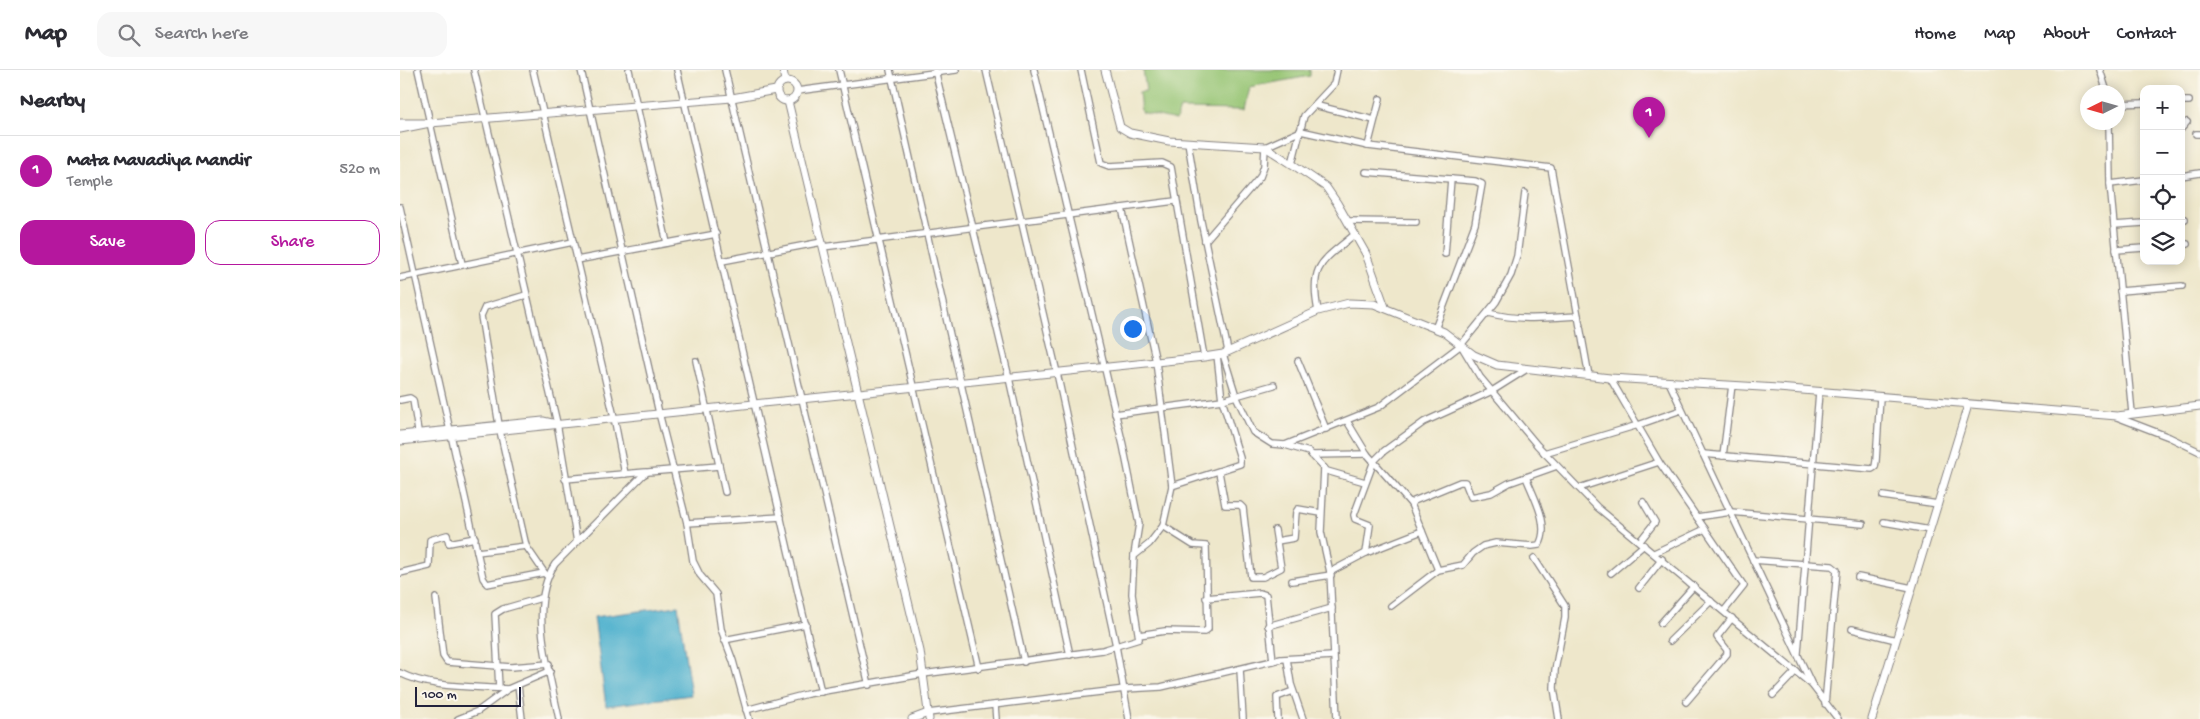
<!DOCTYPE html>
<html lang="en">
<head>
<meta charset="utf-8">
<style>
	:root { --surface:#fff; --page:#f7f7f7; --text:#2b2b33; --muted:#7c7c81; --line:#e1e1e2; --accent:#b5179e }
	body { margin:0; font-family:"Gochi Hand",sans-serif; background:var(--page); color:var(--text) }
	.controls { position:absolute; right:15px; top:15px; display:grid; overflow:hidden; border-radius:10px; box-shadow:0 2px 12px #0003 }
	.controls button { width:45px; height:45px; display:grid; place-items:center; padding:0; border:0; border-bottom:1px solid var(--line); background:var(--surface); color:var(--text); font:25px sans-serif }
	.compass { position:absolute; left:1680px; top:15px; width:45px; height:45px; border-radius:50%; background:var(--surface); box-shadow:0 2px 12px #0003; rotate:265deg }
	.scale { position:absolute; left:15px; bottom:12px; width:106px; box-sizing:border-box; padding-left:5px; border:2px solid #22223b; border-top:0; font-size:14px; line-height:18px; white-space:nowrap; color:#22223b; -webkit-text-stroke:4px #fbf7ec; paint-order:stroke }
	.you { position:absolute; left:732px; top:258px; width:18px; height:18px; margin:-12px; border:4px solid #fff; border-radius:50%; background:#1a73e8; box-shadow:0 0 0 8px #1a73e833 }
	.badge { display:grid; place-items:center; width:32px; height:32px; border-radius:50%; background:var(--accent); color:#fff; font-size:16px; font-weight:700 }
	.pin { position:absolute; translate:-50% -41px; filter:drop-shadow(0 1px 2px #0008) }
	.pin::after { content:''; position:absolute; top:26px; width:18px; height:15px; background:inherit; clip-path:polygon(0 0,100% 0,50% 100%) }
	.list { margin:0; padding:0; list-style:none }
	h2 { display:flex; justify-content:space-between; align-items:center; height:65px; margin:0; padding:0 20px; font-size:21px }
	h2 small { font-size:16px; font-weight:400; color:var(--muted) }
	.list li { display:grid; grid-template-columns:32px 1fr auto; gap:15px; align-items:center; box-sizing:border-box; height:70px; padding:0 20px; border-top:1px solid var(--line) }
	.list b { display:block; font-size:19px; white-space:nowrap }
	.list p { margin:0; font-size:16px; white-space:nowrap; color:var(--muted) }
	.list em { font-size:16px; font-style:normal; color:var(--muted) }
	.actions { display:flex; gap:10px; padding:15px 20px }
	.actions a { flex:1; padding:11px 0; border:1px solid var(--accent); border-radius:15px; text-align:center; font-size:18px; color:var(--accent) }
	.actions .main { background:var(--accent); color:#fff }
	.icon { flex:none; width:28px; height:28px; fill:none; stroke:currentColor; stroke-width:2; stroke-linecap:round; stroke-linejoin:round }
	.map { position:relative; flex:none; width:1800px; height:649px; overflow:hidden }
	header { display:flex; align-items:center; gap:30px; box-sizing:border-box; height:70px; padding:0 25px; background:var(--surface); border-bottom:1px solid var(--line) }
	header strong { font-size:24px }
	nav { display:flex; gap:28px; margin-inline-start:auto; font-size:18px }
	.search { width:350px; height:45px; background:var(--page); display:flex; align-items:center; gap:12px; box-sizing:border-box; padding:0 18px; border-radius:15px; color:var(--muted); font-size:19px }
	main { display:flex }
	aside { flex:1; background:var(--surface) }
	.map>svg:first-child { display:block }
	.green { fill:#97c574; stroke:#5c7458 }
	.water { fill:#4eb0cd; stroke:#386984 }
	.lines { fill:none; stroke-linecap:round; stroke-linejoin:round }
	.minor-casing { stroke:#888483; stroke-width:8 }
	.tertiary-casing { stroke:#888483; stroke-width:9 }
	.minor { stroke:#fff; stroke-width:5.5 }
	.tertiary { stroke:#fff; stroke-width:7 }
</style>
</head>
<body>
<header>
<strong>Map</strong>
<div class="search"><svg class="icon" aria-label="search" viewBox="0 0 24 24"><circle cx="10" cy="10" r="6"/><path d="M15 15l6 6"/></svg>Search here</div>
<nav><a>Home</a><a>Map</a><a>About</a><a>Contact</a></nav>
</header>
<main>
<aside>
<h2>Nearby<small></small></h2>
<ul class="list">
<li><span class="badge">1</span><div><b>Mata Mavadiya Mandir</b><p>Temple</p></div><em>520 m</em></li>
</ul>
<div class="actions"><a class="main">Save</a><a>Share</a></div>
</aside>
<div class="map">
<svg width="1800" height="649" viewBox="0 0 1800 649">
	<rect width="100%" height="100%" fill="#fbf7ec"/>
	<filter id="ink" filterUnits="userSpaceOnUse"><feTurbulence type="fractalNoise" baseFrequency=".02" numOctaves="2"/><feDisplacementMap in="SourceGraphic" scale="10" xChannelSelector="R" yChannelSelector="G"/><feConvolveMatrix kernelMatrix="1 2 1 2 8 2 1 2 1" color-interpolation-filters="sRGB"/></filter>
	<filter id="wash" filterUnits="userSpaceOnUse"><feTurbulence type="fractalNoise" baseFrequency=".0096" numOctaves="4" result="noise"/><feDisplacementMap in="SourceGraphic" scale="20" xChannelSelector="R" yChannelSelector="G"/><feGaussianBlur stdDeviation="1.12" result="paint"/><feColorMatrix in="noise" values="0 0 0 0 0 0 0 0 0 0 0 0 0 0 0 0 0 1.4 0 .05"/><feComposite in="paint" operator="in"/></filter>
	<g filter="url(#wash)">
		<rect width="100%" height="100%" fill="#eee7cb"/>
		<polygon class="green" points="743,0 910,0 910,6 849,17 844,40 780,39 776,50 741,42 739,22 746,21"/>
		<polygon class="water" points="278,536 291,625 206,636 194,547"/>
	</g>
	<g filter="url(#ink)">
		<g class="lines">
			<defs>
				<g id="minor">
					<polyline points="18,0 62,194"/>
					<polyline points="74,0 157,353 177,472"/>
					<polyline points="133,0 214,347 225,404"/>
					<polyline points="181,0 259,343 287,453 293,491 300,505 316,524 321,559 333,591 349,649"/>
					<polyline points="229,0 267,173"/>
					<polyline points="277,0 421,622"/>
					<polyline points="325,0 469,615"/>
					<polyline points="439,0 579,598"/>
					<polyline points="490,0 624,592"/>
					<polyline points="535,0 609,308 670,585"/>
					<polyline points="586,0 657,303 716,576 729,649"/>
					<polyline points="634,0 723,375 739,454 734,485"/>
					<polyline points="681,0 701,93 709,96 762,93 771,97 804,287"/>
					<polyline points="1700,0 1707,22"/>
					<polyline points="397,21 556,0"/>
					<polyline points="1781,31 1789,31"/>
					<polyline points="1718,34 1744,33"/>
					<polyline points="914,35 974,50"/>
					<polyline points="1709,52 1710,114 1732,343"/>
					<polyline points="1781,59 1787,52"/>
					<polyline points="1796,64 1800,64"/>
					<polyline points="788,72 801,151 828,281"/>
					<polyline points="968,76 980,29"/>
					<polyline points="892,94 904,46 934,14 937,0"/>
					<polyline points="966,102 1075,111 1082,114 1075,154 1035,259"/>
					<polyline points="1781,106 1800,103"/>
					<polyline points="1710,114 1744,110"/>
					<polyline points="0,137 83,508 87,514 144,503"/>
					<polyline points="1781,149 1785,149"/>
					<polyline points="948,151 1016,152"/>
					<polyline points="1714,155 1744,153"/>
					<polyline points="805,171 860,107 864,96 865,77 901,61 968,76 1151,98 1189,306"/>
					<polyline points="1781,175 1787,174"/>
					<polyline points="423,177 775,131"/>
					<polyline points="1716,180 1744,178"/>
					<polyline points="1045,184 1051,109"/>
					<polyline points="177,190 316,164"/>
					<polyline points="322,191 422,172"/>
					<polyline points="0,208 173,172"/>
					<polyline points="1720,221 1782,216"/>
					<polyline points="126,225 85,237 81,246 100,361 126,476 146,505"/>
					<path d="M 918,241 C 909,194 922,192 955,164"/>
					<path d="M 1088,243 C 1119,251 1147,248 1178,246"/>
					<polyline points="1062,277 1080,307 1137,375 1197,437 1412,615"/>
					<polyline points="823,284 836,326 853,362 872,374 885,375 909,382 927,401 965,412"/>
					<polyline points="296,291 325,422"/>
					<polyline points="898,291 926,359"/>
					<polyline points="1210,308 1259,392 1344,516 1324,541"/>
					<polyline points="1269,312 1412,615 1438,649"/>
					<polyline points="0,330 10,328 13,330 19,367"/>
					<polyline points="715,344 822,330 874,315"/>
					<polyline points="1717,347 1769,367 1800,382"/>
					<polyline points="947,351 967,384 1011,434"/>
					<polyline points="885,375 979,337 1061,275 1096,232 1111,205 1117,186 1125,123"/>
					<polyline points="1144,383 1238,355 1281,340"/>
					<polyline points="1303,384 1472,399 1475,397 1476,391 1480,327"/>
					<polyline points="912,385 967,384"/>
					<polyline points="1323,386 1332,315"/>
					<polyline points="924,398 921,462 930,502"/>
					<polyline points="819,402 825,435 840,435 843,438 851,507 863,507 881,498 875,460"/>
					<polyline points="165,409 246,402"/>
					<polyline points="772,416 840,394 840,388 822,330 817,285"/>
					<polyline points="1179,418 1259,392"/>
					<polyline points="1483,426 1538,434"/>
					<polyline points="1297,447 1331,442 1463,454"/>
					<polyline points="1484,452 1530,460"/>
					<polyline points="287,453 381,447"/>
					<polyline points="877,471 894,468 896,442 898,439 921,443"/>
					<polyline points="1240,471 1255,452 1243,432"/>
					<polyline points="77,482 126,476"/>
					<polyline points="966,483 970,455 955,449 954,445 974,391 984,381 1024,352 1092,321 1127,299"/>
					<polyline points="1254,483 1305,459"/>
					<polyline points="1134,488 1165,536 1165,548 1155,600 1154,618 1159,649"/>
					<polyline points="1353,490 1432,496 1437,500 1425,634"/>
					<polyline points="1038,500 1011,434 1014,431 1060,412 1065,412 1071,427 1091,423 1109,413 1157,396"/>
					<polyline points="0,503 29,496 30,470 47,465 49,473 75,468"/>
					<polyline points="1211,503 1244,475"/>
					<polyline points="1458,507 1512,518"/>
					<polyline points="892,511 931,505"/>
					<polyline points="1239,518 1262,489"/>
					<polyline points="36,528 43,586 47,592 111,597 149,594"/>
					<polyline points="806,528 860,523 866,525 873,591"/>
					<path d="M 991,536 L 1038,500 L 1063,495 L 1073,483 L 1083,476 L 1096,473 L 1132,476 L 1139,475 C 1151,455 1133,426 1126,407"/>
					<polyline points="1261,553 1294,516"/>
					<polyline points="868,556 932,538"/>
					<polyline points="1452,559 1496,570"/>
					<polyline points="739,565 765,561 804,562 808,559 806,476 793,475 763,456"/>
					<polyline points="324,570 406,554"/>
					<polyline points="1270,571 1311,531"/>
					<polyline points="1398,583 1419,322"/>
					<polyline points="887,589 891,614 903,649"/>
					<polyline points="840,599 843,649"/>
					<path d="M 0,603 C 31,619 74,616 108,619"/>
					<polyline points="118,615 122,649"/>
					<polyline points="99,618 95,544 103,539 141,528"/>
					<polyline points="1373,625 1396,601"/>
					<polyline points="1286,632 1327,584 1327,580 1317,567 1332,548"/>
					<polyline points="595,635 596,649"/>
					<polyline points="346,640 407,624 523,604 703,580 739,569 732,524 734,486 749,474 763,456 772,416 756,292 722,138"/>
					<polyline points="528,643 725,619 761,617 881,589 933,586"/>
					<polyline points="58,649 78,641 108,619 150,601"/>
					<path d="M 159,649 C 150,602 127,536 155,494 L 243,405 L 248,402 L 319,396"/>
					<polyline points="878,649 877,627 893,621"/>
					<polyline points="937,649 930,502 966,483 1022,461"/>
				</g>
				<g id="tertiary">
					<polyline points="383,0 385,11"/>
					<polyline points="705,0 720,57 730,63 769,71 865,77 895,96 926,117 937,133 966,184 985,237"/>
					<circle cx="387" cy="21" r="10"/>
					<polyline points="388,31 520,581 529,649"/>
					<polyline points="0,53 28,53"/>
					<polyline points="0,59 30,53 332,28 376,20"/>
					<polyline points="0,365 143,351 152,353"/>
					<polyline points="0,371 804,287 823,284 918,241 949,233 974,234 1044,262 1074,285 1097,295 1210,308 1378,318 1717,346 1800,336"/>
					<polyline points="512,649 528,643"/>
					<polyline points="1472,649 1568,335"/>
				</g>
			</defs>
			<use href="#minor" class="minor-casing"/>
			<use href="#tertiary" class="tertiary-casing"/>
			<use href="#minor" class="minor"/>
			<use href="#tertiary" class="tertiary"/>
		</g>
	</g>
</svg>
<div class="controls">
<button>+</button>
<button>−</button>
<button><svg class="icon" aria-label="locate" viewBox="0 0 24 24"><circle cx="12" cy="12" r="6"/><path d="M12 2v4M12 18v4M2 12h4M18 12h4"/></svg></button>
<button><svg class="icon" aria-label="layers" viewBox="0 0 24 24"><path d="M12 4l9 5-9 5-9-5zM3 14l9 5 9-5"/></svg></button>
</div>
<svg class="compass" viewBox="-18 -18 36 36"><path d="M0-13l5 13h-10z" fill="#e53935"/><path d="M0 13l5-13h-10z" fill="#7c7c81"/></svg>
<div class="scale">100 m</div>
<div class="you"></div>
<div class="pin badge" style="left:1249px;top:68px">1</div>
</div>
</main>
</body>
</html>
